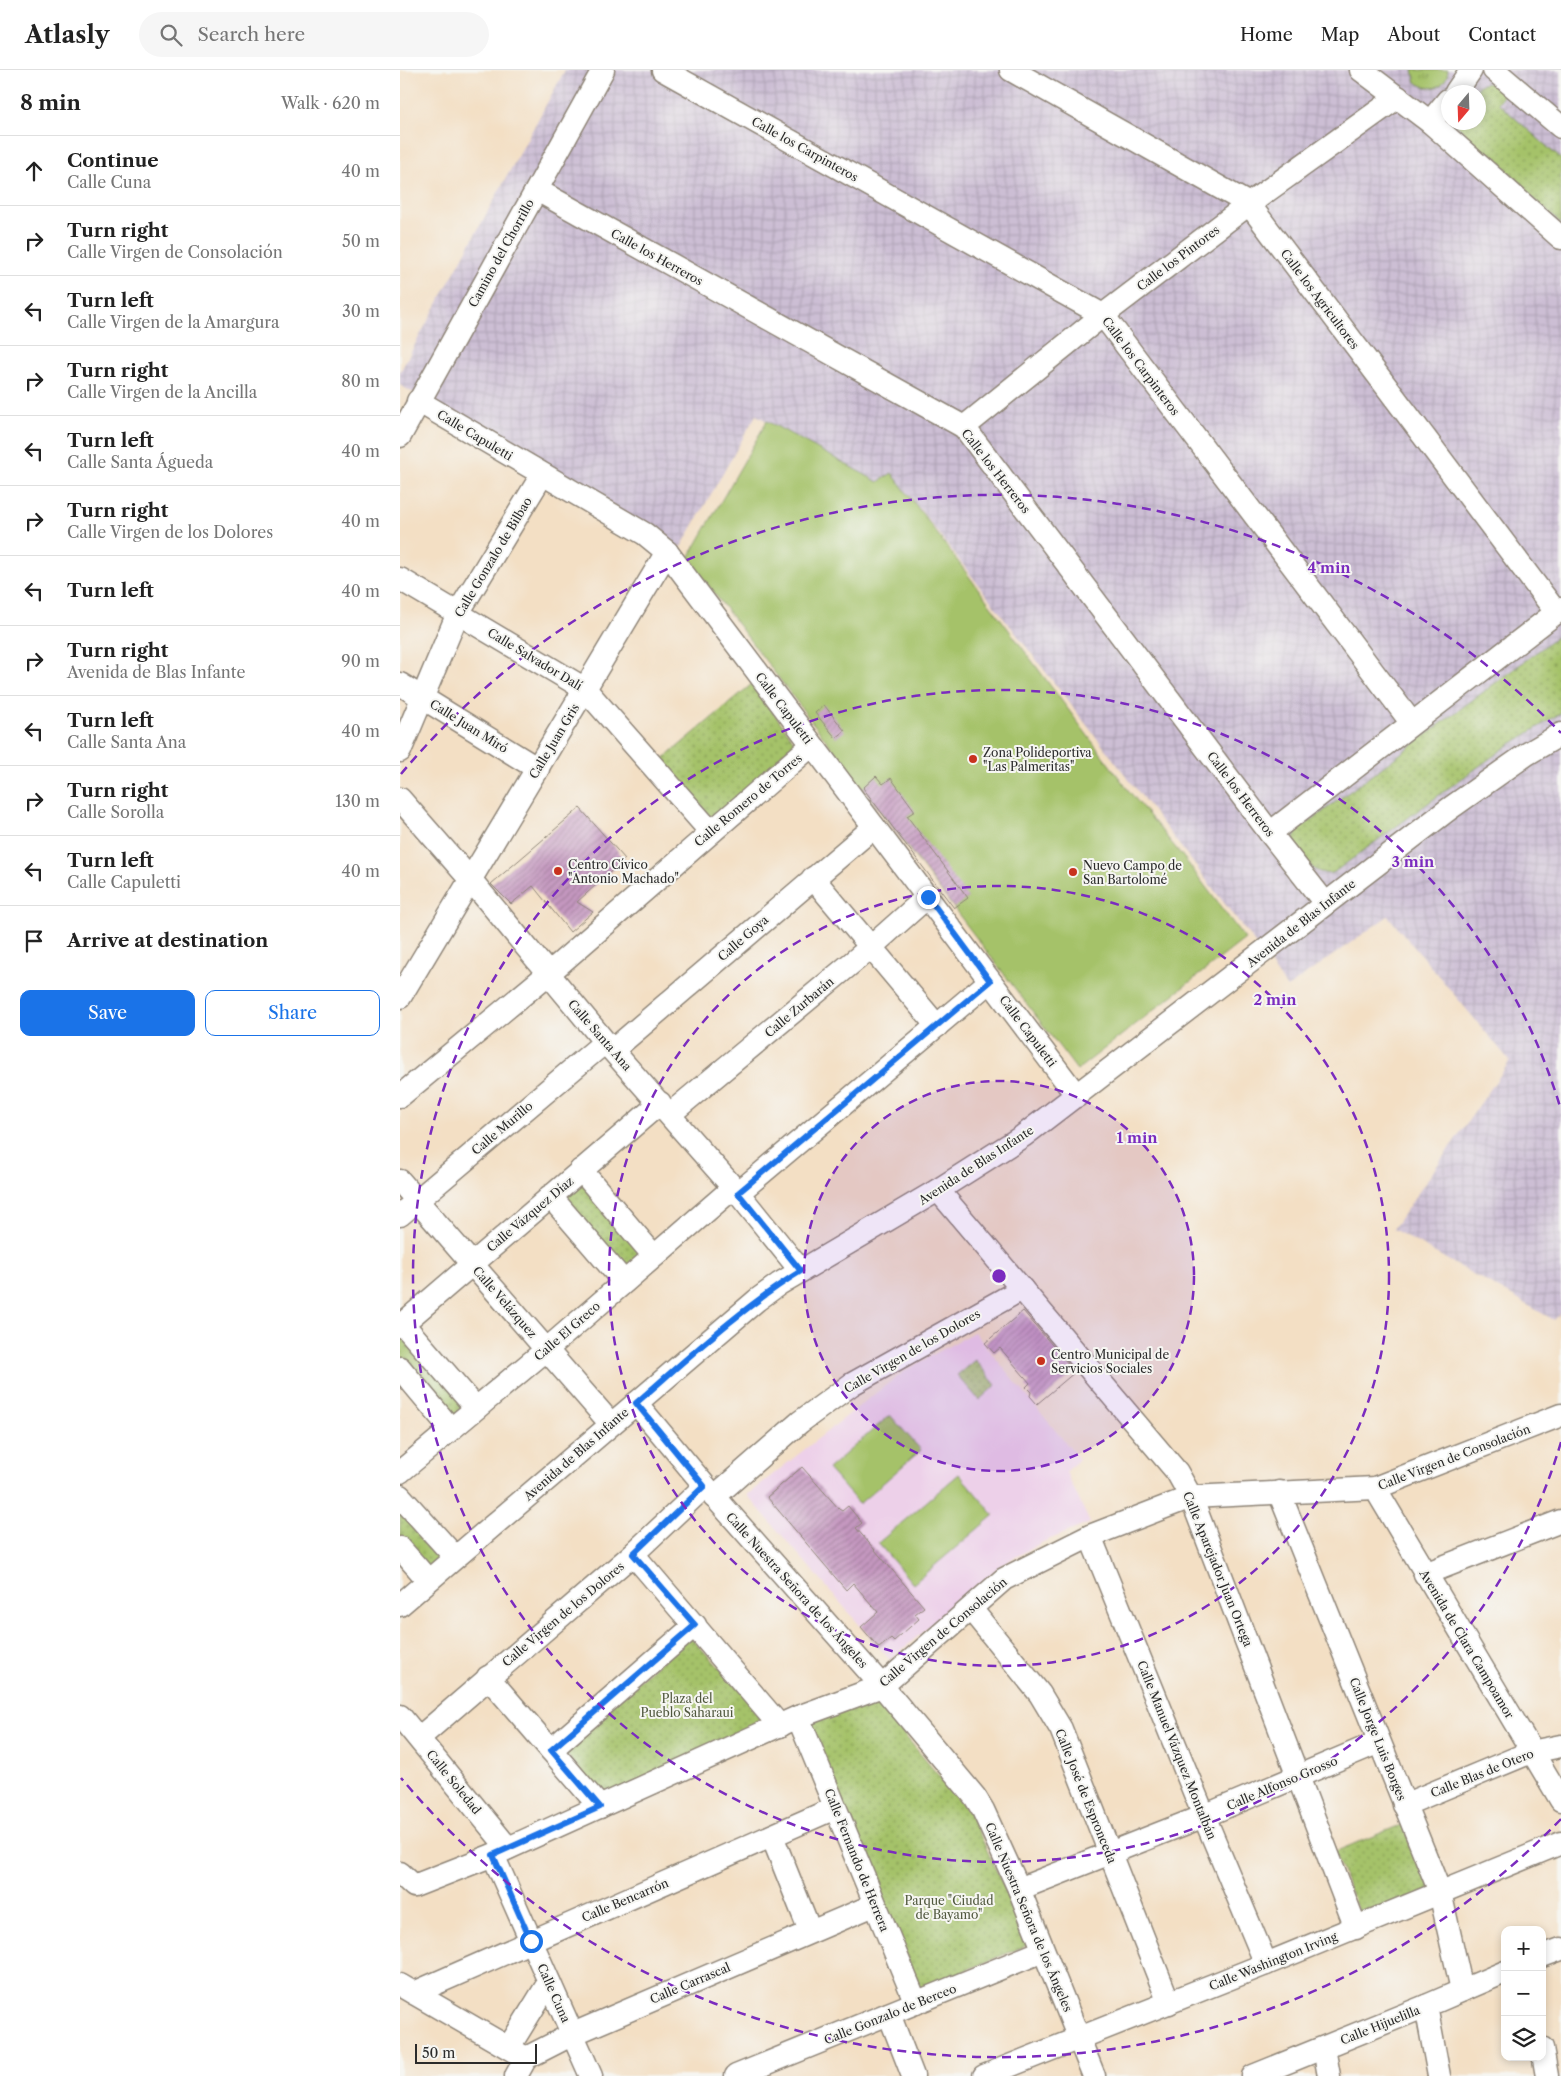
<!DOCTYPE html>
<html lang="en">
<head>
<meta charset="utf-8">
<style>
	:root { --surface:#fff; --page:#f6f6f6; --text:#222; --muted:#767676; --line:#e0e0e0; --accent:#1a73e8 }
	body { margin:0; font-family:"Libre Caslon Text",serif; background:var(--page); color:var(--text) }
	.controls { position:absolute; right:15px; bottom:15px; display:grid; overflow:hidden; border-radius:10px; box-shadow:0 2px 8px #0003 }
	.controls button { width:45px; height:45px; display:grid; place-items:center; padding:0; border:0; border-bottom:1px solid var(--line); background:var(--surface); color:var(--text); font:25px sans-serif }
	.compass { position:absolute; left:1041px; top:15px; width:45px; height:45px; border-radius:50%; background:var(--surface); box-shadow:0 2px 8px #0003; rotate:199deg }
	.scale { position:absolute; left:15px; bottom:12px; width:122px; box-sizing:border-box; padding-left:5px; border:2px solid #2b2b2b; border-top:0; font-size:14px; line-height:18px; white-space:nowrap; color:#2b2b2b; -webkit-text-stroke:4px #f6f6f2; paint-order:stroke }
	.stop { position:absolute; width:15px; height:15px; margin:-11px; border:4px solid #1a73e8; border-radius:50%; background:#fff }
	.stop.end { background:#1a73e8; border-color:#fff; box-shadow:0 1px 5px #0008 }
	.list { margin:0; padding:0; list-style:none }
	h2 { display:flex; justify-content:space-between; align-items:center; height:65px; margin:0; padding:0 20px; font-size:21px }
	h2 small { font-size:16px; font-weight:400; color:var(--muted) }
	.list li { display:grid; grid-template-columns:32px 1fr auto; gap:15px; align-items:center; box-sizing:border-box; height:70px; padding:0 20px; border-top:1px solid var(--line) }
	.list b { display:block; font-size:19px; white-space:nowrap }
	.list p { margin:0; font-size:16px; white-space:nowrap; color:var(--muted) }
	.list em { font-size:16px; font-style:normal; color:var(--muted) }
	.actions { display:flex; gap:10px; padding:15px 20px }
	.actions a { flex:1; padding:11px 0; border:1px solid var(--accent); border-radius:10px; text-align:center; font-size:18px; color:var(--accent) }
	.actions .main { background:var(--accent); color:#fff }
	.icon { flex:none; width:28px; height:28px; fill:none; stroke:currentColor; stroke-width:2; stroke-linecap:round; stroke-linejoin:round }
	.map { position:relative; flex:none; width:1161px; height:2006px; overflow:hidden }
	header { display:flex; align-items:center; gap:30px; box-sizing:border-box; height:70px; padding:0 25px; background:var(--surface); border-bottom:1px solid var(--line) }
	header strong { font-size:24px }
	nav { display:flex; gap:28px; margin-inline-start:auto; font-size:18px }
	.search { width:350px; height:45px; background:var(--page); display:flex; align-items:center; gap:12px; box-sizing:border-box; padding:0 18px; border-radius:28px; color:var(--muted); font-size:19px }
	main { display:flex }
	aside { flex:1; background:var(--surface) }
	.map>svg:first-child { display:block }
	.built { fill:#edd0e9 }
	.industrial { fill:url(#industrial-grid); fill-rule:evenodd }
	.grass { fill:url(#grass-tufts); stroke:#68764a }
	.park { fill:url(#park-dots); stroke:#68764a }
	.pitch { fill:#a5c269; stroke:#68764a }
	.building { fill:url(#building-hatch) }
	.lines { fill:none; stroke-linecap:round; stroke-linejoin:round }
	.minor-casing { stroke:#8f8578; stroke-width:25 }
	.minor { stroke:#fff; stroke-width:22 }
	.route { stroke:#1a73e8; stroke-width:6 }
	.ring { fill:none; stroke:#7b2cbf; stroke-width:2.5; stroke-dasharray:9 6 }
	.poi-dot { fill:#c8321e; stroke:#f6f6f2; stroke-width:2 }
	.labels { text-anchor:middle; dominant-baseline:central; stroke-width:4; stroke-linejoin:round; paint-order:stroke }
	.street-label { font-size:12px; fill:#2b2b2b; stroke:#f6f6f2 }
	.poi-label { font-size:12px; fill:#2b2b2b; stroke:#f6f6f2; text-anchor:start }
	.park-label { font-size:12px; fill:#50583e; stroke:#f6f6f2 }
	.centre { fill:#7b2cbf; stroke:#f6f6f2; stroke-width:2.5 }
	.ring-label { font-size:15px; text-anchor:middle; font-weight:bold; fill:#7b2cbf; stroke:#f6f6f2; stroke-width:4; stroke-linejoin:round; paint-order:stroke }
</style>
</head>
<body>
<header>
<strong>Atlasly</strong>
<div class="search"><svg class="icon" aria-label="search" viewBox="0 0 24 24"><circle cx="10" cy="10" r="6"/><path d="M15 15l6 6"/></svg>Search here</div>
<nav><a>Home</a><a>Map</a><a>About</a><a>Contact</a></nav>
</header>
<main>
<aside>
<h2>8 min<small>Walk · 620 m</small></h2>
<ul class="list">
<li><svg class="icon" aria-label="ahead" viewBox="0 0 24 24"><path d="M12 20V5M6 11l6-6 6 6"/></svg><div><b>Continue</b><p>Calle Cuna</p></div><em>40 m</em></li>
<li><svg class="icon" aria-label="right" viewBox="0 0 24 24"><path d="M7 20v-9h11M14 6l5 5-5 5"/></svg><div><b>Turn right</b><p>Calle Virgen de Consolación</p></div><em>50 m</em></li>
<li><svg class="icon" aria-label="left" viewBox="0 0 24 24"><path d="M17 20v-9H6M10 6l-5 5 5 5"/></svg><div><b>Turn left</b><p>Calle Virgen de la Amargura</p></div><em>30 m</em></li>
<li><svg class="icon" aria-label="right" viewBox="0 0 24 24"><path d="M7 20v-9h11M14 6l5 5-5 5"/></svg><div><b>Turn right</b><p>Calle Virgen de la Ancilla</p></div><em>80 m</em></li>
<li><svg class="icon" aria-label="left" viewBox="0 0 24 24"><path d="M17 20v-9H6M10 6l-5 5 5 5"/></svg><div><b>Turn left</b><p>Calle Santa Águeda</p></div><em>40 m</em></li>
<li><svg class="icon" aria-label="right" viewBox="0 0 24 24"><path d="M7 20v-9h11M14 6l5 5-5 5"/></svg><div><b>Turn right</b><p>Calle Virgen de los Dolores</p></div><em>40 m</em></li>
<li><svg class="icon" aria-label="left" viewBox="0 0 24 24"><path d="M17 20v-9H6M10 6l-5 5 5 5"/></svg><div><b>Turn left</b></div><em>40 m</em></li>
<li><svg class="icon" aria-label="right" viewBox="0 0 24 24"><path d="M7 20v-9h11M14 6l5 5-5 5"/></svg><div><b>Turn right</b><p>Avenida de Blas Infante</p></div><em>90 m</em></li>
<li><svg class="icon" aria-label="left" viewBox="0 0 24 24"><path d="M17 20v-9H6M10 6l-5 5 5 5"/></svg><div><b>Turn left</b><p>Calle Santa Ana</p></div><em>40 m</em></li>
<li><svg class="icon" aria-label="right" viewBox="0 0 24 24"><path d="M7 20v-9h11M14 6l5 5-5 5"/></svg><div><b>Turn right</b><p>Calle Sorolla</p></div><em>130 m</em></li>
<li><svg class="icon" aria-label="left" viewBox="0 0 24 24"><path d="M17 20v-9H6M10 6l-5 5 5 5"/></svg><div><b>Turn left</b><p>Calle Capuletti</p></div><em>40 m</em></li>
<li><svg class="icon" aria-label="arrive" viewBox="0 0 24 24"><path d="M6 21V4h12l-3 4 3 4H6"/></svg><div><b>Arrive at destination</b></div></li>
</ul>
<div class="actions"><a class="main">Save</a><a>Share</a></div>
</aside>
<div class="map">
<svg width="1161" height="2006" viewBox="0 0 1161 2006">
	<defs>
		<pattern id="industrial-grid" width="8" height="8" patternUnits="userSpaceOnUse" patternTransform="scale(1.25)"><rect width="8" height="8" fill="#ccbed4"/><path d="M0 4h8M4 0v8" fill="none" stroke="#afa3b6"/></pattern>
		<pattern id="grass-tufts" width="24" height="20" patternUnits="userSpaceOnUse" patternTransform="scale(1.25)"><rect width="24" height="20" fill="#a5c269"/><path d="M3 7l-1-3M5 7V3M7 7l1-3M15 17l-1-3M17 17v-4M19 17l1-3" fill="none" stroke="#879e57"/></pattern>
		<pattern id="park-dots" width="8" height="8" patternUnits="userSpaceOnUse" patternTransform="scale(1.25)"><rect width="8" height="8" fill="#a5c269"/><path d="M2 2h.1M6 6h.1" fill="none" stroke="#879e57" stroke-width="1.8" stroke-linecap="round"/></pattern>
		<pattern id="building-hatch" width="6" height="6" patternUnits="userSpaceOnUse" patternTransform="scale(1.25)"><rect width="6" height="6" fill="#c598c0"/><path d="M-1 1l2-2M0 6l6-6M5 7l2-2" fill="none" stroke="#a07c9c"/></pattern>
	</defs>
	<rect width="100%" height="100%" fill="#f6f6f2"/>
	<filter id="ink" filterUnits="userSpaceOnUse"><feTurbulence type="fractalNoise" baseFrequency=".02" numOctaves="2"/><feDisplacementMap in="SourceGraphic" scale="10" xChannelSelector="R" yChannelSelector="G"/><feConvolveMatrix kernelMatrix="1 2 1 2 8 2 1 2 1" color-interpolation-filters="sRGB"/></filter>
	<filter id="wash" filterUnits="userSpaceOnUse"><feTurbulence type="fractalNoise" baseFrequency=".0096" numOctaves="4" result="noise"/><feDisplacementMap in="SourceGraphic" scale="20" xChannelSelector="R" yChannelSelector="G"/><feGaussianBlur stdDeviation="1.12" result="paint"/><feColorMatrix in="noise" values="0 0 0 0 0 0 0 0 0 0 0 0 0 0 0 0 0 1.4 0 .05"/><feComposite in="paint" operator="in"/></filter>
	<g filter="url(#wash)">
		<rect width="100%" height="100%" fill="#f3dfc4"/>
		<polygon class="built" points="574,1262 679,1389 666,1402 690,1453 643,1472 603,1494 490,1590 347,1425 482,1318 508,1299"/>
		<path class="industrial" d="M 165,0 L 1161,0 L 1161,1243 L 1154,1250 L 993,1159 L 1110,991 L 988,846 L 887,918 L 862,882 L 492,403 L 478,412 L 356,345 L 280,479 L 0,315 L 0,302 ZM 1048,22 L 1078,22 L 1078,52 L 1048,52 Z"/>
		<path class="grass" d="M 1013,0 L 1048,0 C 1047,18 1030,23 1016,12 Z"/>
		<g class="park">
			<polygon points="1088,13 1093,14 1105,23 1098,33 1161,89 1161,154 1074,74 1055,53 1078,52 1078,22 1074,22 1079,15"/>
			<path d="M 1161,564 L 1161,643 L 1106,677 L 1046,720 L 933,803 C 913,806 904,789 893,775 L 894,767 L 898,760 Z"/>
			<polygon points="353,613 398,677 312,749 262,690"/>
			<polygon points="183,1110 247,1185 223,1205 160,1130"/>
			<polygon points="0,1261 71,1338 52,1354 0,1292"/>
			<polygon points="575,1290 596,1315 579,1330 557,1305"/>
			<polygon points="0,1432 48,1485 27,1503 0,1472"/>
			<polygon points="289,1566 366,1645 364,1658 202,1728 162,1679"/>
			<polygon points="459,1633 480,1636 570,1743 630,1874 520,1919 408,1654"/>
			<polygon points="1003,1754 1031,1820 961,1848 934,1782"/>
		</g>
		<g class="pitch">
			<polygon points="367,351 478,412 492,403 729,721 784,788 845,869 677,1000 288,489"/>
			<polygon points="490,1345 521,1380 459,1434 428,1399"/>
			<polygon points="559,1404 594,1445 513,1514 478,1473"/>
		</g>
		<g id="blocks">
			<g class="building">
				<polygon points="424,635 445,661 436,668 415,643"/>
				<polygon points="476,706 483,714 491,708 515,741 507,746 568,828 554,838 463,718"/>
				<polygon points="180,738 225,789 177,832 193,842 170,862 133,816 111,834 91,814"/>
				<polygon points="623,1241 675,1302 637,1334 630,1326 631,1322 626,1317 630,1313 600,1278 594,1283 585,1273"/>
				<polygon points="402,1397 439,1439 442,1441 448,1436 462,1453 456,1458 524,1537 515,1544 519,1549 494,1571 491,1568 479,1578 461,1557 478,1542 453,1513 446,1520 367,1427"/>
			</g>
		</g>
	</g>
	<g filter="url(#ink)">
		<use href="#blocks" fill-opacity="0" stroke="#8f8578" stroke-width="1"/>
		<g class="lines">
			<defs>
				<g id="minor">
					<polyline points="263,0 703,245 1011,652"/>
					<polyline points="611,0 849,134 1156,542"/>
					<polyline points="961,0 1030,52 1161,168"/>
					<polyline points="1094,0 1161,57"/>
					<polyline points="1056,22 1071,0"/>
					<polyline points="1030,52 1048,30"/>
					<polyline points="137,120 564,357 870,763 925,833"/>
					<polyline points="18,331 245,464 267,482 677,1026"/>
					<polyline points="564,357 703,245 849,134 998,27"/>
					<polyline points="0,366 203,0"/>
					<polyline points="0,509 185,619 310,761"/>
					<polyline points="0,614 138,699"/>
					<polyline points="0,681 58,543 142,405"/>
					<polyline points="0,729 70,809 205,972 338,1123 401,1201"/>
					<polyline points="870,763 1161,539"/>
					<polyline points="413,808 537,956"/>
					<polyline points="0,927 267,482"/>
					<polyline points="213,980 474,757"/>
					<polyline points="0,1026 148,904 412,675"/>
					<polyline points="270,1044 471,877 527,827"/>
					<polyline points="181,1100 254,1186"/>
					<polyline points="0,1111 211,1354"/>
					<polyline points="538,1120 777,1402 791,1427 956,1858"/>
					<polyline points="338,1123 590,911"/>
					<polyline points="150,1126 224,1212"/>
					<polyline points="0,1145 205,972"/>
					<polyline points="2,1253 76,1338"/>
					<polyline points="0,1256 260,1033"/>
					<polyline points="0,1298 51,1359"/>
					<polyline points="236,1333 305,1416 482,1616 575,1727 583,1740 619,1819 694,2006"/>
					<polyline points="0,1402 146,1280 333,1118"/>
					<polyline points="975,1418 1161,1730"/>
					<polyline points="879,1422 1040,1822 1062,1920"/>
					<polyline points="0,1426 55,1487"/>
					<polyline points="314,1427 400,1352 452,1314 622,1219"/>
					<polyline points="690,1466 804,1746 866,1894"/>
					<polyline points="0,1478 28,1510"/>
					<polyline points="233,1484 380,1656"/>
					<polyline points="1025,1504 1161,1451"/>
					<polyline points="0,1535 357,1230 379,1214 538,1120 623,1066 1049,739 1127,684 1161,664"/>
					<polyline points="571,1539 640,1624 661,1659 769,1933"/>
					<polyline points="88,1607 200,1737"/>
					<polyline points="0,1646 108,1778"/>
					<polyline points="398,1647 516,1933"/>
					<polyline points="19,1668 233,1484 305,1416"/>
					<polyline points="151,1680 295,1555"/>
					<polyline points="1004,1735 1131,1682 1161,1676"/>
					<polyline points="372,1766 410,1861"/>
					<polyline points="93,1785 191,2006"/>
					<polyline points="0,1803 14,1816 93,1785 398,1647 482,1616 604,1509 690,1466 791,1427 975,1418 1161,1345"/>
					<polyline points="619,1819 804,1746 979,1672"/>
					<polyline points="1142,1886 1161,1879"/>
					<polyline points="0,1915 126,1988"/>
					<polyline points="14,1923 435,1738"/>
					<polyline points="1026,1936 1039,2006"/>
					<polyline points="489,1944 513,2006"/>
					<polyline points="109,1977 149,1912"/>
					<polyline points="924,1978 929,2006"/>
					<polyline points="1142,1978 1147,2006"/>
					<polyline points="116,2006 126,1988 173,1964 474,1835"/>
					<polyline points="336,2006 643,1881"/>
					<polyline points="584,2006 866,1894 1161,1773"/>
					<polyline points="853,2006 1026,1936 1105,1902"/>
				</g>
			</defs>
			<use href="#minor" class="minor-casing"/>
			<use href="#minor" class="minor"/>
		</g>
	</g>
	<g class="lines" filter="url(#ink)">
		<path class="route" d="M 131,1871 L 93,1785 L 200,1737 L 151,1680 L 295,1555 L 233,1484 L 304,1416 L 236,1333 C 289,1287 341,1238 401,1201 L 338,1123 L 590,911 L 528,827"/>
	</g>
	<circle cx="599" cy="1206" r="195" fill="#7b2cbf" fill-opacity=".12"/>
	<g class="ring">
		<circle cx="599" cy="1206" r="195"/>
		<circle cx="599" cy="1206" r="390"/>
		<path d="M1161 1372A586 586 0 1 1 1161 1040"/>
		<path d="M1161 1749A781 781 0 0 1 1 1708M1 704A781 781 0 0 1 1161 663"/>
	</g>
	<g class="poi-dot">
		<circle cx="573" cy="689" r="5"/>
		<circle cx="158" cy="801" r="5"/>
		<circle cx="673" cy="802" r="5"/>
		<circle cx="641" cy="1291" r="5"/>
	</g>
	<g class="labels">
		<g class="street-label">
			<text transform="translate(405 79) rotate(29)">Calle los Carpinteros</text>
			<text transform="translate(101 183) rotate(-61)">Camino del Chorrillo</text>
			<text transform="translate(257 187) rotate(29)">Calle los Herreros</text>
			<text transform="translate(778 188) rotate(-37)">Calle los Pintores</text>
			<text transform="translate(920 229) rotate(53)">Calle los Agricultores</text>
			<text transform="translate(741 296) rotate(53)">Calle los Carpinteros</text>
			<text transform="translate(75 365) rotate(31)">Calle Capuletti</text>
			<text transform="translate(596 401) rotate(52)">Calle los Herreros</text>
			<text transform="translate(93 487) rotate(-59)">Calle Gonzalo de Bilbao</text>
			<text transform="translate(135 589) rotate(31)">Calle Salvador Dalí</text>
			<text transform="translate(384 638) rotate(53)">Calle Capuletti</text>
			<text transform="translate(69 656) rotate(32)">Calle Juan Miró</text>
			<text transform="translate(154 671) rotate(-59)">Calle Juan Gris</text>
			<text transform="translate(841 724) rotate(53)">Calle los Herreros</text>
			<text transform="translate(348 730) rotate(-40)">Calle Romero de Torres</text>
			<text transform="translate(901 853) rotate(-38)">Avenida de Blas Infante</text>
			<text transform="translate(343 868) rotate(-41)">Calle Goya</text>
			<text transform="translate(399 937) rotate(-40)">Calle Zurbarán</text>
			<text transform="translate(628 961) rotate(53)">Calle Capuletti</text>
			<text transform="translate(200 965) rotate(49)">Calle Santa Ana</text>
			<text transform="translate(102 1058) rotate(-40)">Calle Murillo</text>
			<text transform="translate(576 1095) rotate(-33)">Avenida de Blas Infante</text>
			<text transform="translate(130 1144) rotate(-40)">Calle Vázquez Díaz</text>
			<text transform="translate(105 1232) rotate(49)">Calle Velázquez</text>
			<text transform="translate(167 1261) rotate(-41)">Calle El Greco</text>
			<text transform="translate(512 1281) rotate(-30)">Calle Virgen de los Dolores</text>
			<text transform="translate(176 1384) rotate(-41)">Avenida de Blas Infante</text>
			<text transform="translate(1054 1387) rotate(-21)">Calle Virgen de Consolación</text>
			<text transform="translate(818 1499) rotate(68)">Calle Aparejador Juan Ortega</text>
			<text transform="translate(397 1520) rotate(48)">Calle Nuestra Señora de los Ángeles</text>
			<text transform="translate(163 1544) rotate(-40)">Calle Virgen de los Dolores</text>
			<text transform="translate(543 1562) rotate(-40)">Calle Virgen de Consolación</text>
			<text transform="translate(1067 1574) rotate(59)">Avenida de Clara Campoamor</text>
			<text transform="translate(978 1669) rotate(68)">Calle Jorge Luis Borges</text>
			<text transform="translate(777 1680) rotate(68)">Calle Manuel Vázquez Montalbán</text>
			<text transform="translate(1082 1703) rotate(-22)">Calle Blas de Otero</text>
			<text transform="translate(54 1712) rotate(51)">Calle Soledad</text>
			<text transform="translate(882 1713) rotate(-23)">Calle Alfonso Grosso</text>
			<text transform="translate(686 1726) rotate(68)">Calle José de Espronceda</text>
			<text transform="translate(457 1790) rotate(68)">Calle Fernando de Herrera</text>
			<text transform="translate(225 1830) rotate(-23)">Calle Bencarrón</text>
			<text transform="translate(629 1847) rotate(67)">Calle Nuestra Señora de los Ángeles</text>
			<text transform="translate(873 1891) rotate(-22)">Calle Washington Irving</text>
			<text transform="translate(290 1913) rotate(-23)">Calle Carrascal</text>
			<text transform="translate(154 1923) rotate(66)">Calle Cuna</text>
			<text transform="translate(490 1944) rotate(-22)">Calle Gonzalo de Berceo</text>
			<text transform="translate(980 1955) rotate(-22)">Calle Hijuelilla</text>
		</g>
		<g class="poi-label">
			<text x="583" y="682">Zona Polideportiva<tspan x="583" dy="14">"Las Palmeritas"</tspan></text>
			<text x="168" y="794">Centro Cívico<tspan x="168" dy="14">"Antonio Machado"</tspan></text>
			<text x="683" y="795">Nuevo Campo de<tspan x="683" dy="14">San Bartolomé</tspan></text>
			<text x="651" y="1284">Centro Municipal de<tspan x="651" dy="14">Servicios Sociales</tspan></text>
		</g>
		<g class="park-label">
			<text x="287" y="1628">Plaza del<tspan x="287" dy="14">Pueblo Saharaui</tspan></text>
			<text x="549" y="1830">Parque "Ciudad<tspan x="549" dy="14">de Bayamo"</tspan></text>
		</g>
	</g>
	<circle cx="599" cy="1206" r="8" class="centre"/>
	<g class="ring-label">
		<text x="929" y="503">4 min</text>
		<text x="1013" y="797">3 min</text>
		<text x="875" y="935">2 min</text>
		<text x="737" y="1073">1 min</text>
	</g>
</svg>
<div class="controls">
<button>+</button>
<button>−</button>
<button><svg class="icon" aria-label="layers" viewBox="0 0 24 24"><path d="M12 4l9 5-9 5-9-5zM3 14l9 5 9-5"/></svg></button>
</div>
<svg class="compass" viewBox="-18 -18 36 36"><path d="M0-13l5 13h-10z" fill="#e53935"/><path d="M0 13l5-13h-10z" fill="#767676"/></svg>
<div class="scale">50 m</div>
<div class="stop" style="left:131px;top:1871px"></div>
<div class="stop end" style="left:528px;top:827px"></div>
</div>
</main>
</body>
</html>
